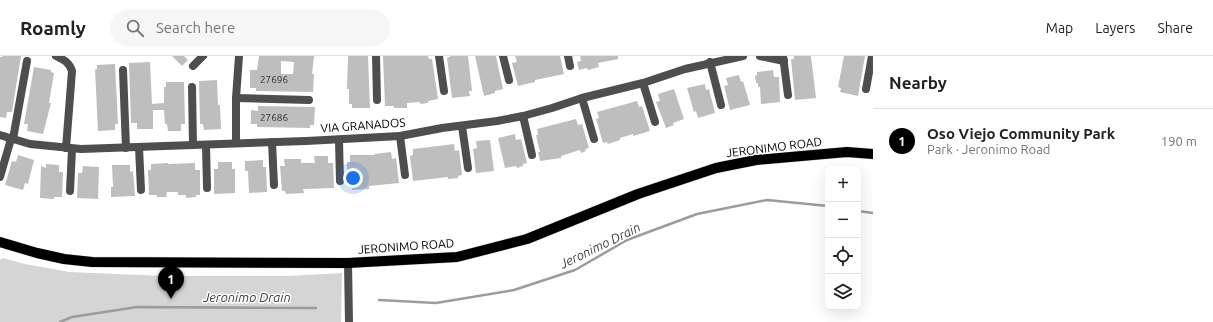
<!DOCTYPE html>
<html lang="en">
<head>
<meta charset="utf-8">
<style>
	:root { --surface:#fff; --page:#f6f6f6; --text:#222; --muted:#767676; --line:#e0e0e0; --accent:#000 }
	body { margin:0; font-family:Ubuntu,sans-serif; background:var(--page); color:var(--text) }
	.controls { position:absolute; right:12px; bottom:12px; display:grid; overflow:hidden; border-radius:8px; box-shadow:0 4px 16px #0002 }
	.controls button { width:36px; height:36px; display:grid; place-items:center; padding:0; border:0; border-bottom:1px solid var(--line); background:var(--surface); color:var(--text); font:20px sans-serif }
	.you { position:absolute; left:353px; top:122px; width:14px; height:14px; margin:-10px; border:3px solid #fff; border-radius:50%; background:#1a73e8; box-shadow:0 0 0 6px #1a73e833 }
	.badge { display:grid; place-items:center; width:26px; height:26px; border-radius:50%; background:var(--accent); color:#fff; font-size:13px; font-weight:700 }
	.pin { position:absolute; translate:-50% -33px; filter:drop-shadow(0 1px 2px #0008) }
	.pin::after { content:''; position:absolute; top:21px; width:14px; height:12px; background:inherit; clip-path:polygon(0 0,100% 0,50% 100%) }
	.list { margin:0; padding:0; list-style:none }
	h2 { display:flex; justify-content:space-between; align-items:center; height:52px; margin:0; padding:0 16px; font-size:17px }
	h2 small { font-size:13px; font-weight:400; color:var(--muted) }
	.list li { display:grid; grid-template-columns:26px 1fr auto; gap:12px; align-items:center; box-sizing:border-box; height:64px; padding:0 16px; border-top:1px solid var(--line) }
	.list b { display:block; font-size:15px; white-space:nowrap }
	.list p { margin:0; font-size:13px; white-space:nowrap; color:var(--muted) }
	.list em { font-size:13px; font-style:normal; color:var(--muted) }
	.icon { flex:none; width:22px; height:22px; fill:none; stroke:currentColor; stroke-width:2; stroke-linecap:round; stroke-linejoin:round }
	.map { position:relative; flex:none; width:873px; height:266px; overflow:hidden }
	header { display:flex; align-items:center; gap:24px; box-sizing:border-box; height:56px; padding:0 20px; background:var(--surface); border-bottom:1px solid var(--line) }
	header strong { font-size:19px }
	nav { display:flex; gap:22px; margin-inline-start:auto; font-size:14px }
	.search { width:280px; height:36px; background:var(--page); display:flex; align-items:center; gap:10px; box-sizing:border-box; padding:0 14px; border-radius:22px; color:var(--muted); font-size:15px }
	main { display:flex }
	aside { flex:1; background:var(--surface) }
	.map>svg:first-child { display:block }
	.green { fill:#d5d5d5 }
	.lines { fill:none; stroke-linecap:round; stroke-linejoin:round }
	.stream { stroke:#9c9c9c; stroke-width:2.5 }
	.building { fill:#bebebe; fill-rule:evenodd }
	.major-casing { stroke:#dbdbdb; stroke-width:11 }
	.minor { stroke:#4e4e4e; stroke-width:8 }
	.major { stroke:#000; stroke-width:10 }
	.labels { text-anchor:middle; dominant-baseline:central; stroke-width:3; stroke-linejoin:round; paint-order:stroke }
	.number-label { font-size:10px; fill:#303030 }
	.street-label { font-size:12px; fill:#000; stroke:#fff }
	.water-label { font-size:13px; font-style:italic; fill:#3d3d3d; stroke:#fff }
</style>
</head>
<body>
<header>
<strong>Roamly</strong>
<div class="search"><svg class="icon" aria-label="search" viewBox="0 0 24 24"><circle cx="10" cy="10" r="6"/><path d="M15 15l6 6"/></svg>Search here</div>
<nav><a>Map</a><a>Layers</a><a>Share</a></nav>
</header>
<main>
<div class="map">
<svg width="873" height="266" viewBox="0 0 873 266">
	<rect width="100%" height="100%" fill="#fff"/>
	<polygon class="green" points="3,202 25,208 69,216 165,220 288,220 342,217 341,266 0,266 0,204"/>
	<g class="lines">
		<g class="stream">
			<polyline points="858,155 873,157"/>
			<polyline points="379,244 436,247 514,234 575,214 627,184 697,158 767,144 828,150"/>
			<polyline points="60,266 72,261 137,251 316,252"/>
		</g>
	</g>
	<g class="building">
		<polygon points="3,0 21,0 12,56 7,56 6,62 0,61 0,1 2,1"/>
		<polygon points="172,0 184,0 188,4 182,10"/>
		<path d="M 259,0 L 314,0 L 312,18 L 314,18 L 313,36 L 256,35 L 256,32 L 250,32 L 250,14 L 257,14 ZM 281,5 L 294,6 L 293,18 L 281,18 Z"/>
		<polygon points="348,0 368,0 370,52 352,52 352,48 349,48 349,33 347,33"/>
		<polygon points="383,0 428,0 429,3 432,3 438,43 428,45 428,47 420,48 420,46 407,47 407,52 394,52 394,50 385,50"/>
		<polygon points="451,0 468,0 472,35 469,35 470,40 452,42 447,2"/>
		<polygon points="475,0 496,0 503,33 495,35 495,37 484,40"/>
		<polygon points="515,0 560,0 564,18 535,24 535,26 518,30 512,7 517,6"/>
		<polygon points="580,0 618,0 618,3 598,7 599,11 588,14 587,12 579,14 577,6 581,5"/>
		<polygon points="794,0 811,0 816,42 795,44 791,3 794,3"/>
		<polygon points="844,0 865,0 858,40 840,36 841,32 838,31"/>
		<polygon points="150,6 152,48 164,47 164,31 166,31 166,26 184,26 185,68 181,68 181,75 168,75 167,68 165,68 164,54 153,54 153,73 137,73 137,67 131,67 129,7"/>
		<polygon points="115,8 118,68 115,68 115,74 98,75 95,14 97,13 97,9"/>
		<polygon points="34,11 51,14 51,16 54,17 49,47 51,47 43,78 27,75 28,68 24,68"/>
		<polygon points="773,14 774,21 779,21 780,46 761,48 760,31 758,31 758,27 756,27 755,20 757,19 757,16"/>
		<polygon points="739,19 741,26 743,25 750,49 730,54 724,30 728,29 726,22"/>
		<polygon points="217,24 218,49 220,49 221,73 204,74 203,68 200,68 199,25"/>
		<polygon points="705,28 706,34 709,33 715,57 698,62 696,55 694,56 687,32"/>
		<polygon points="674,33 684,63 673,67 674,69 666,72 656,46 660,45 658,38"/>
		<polygon points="637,45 639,51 642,50 650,75 633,80 633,78 620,82 620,84 608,88 607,86 603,87 596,63 599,62 597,56"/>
		<polygon points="258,50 315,51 314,69 310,69 310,72 257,71 257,68 251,68 251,54 258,55"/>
		<polygon points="576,63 578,69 582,68 589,92 585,93 586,95 581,97 580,94 561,100 561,102 540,105 538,96 540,96 536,79 538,79 537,73"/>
		<polygon points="515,78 516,84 521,83 527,107 523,108 523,110 517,112 516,110 505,112 498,82"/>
		<polygon points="490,84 494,115 476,117 473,93 477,92 476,85"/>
		<polygon points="454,88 455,95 459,94 462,119 458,120 458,122 448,123 448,121 413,125 410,100 413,99 413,93"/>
		<polygon points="391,96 392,103 396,102 399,127 369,130 369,133 352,134 352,131 348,131 347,106 350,106 350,99 375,99 374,98"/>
		<polygon points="18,99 34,104 28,128 25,127 23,134 5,129 12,105 16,106"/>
		<polygon points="314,100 328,100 328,107 333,107 334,132 303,133 304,137 286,138 285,135 282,135 280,110 285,110 284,103 301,103 301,107 315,107"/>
		<polygon points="263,104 263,111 266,111 267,136 249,137 248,115 245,115 245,105"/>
		<polygon points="218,106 232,106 232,113 235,113 235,137 214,138 214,113 218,113"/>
		<polygon points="168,107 168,108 195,107 195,114 200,114 200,139 196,139 196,141 186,142 186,139 178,139 178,136 167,136 166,141 157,141 157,139 149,139 148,114 151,114 151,108"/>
		<polygon points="46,108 59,109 59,116 63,116 62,141 54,141 54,143 40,142 41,110 46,112"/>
		<polygon points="112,109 130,109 130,116 133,115 135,140 111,141 111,131 113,131"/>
		<polygon points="83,110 99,111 98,143 77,142 78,117 82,117"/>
	</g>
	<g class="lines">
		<defs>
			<polyline id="major" points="0,186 37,197 64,203 92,206 348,207 457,201 527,183 638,138 716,112 756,104 847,96 873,98"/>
		</defs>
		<use href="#major" class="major-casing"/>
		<g class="minor">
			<path d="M 56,0 C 64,4 69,6 72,15 L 66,92"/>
			<polyline points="376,0 377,44"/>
			<polyline points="439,0 444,35"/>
			<polyline points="503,0 509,24"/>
			<polyline points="568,0 570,10"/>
			<polyline points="760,0 784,5"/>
			<polyline points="783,0 788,39"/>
			<polyline points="710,6 721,49"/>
			<polyline points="193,10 203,0"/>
			<polyline points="123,14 126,92"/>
			<polyline points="643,27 655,66"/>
			<polyline points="192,31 193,89"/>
			<polyline points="866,33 872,0"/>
			<polyline points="236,42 309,44"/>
			<polyline points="582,42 594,83"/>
			<polyline points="523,60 532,99"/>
			<polyline points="462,70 468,112"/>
			<polyline points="0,79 30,88 81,93 306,85 400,80 442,72 497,65 523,60 552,52 582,42 643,27 685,13 743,0"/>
			<polyline points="400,80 405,119"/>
			<polyline points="13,83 27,5"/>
			<polyline points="339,84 340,125"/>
			<polyline points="272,86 274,129"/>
			<polyline points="236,87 236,42 239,0"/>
			<polyline points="206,89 207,132"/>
			<polyline points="139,91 141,134"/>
			<polyline points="0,121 11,83"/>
			<polyline points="70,135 72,93"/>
			<polyline points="348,207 349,266"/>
		</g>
		<use href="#major" class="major"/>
	</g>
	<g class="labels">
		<g class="number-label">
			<text x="274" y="23">27696</text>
			<text x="274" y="61">27686</text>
		</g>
		<g class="street-label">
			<text transform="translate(363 69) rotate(-4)">VIA GRANADOS</text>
			<text transform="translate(774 91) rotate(-7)">JERONIMO ROAD</text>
			<text transform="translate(406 190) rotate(-4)">JERONIMO ROAD</text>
		</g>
		<g class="water-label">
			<text transform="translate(600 189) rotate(-26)">Jeronimo Drain</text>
			<text x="247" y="241">Jeronimo Drain</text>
		</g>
	</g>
</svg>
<div class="controls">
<button>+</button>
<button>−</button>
<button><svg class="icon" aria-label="locate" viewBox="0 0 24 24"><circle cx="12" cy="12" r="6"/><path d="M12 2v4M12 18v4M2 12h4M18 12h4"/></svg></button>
<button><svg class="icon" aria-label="layers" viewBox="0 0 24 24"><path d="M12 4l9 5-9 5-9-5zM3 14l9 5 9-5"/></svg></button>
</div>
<div class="you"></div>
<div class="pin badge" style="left:171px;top:243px">1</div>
</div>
<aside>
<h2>Nearby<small></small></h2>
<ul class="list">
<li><span class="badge">1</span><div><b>Oso Viejo Community Park</b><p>Park · Jeronimo Road</p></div><em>190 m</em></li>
</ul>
</aside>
</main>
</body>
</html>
